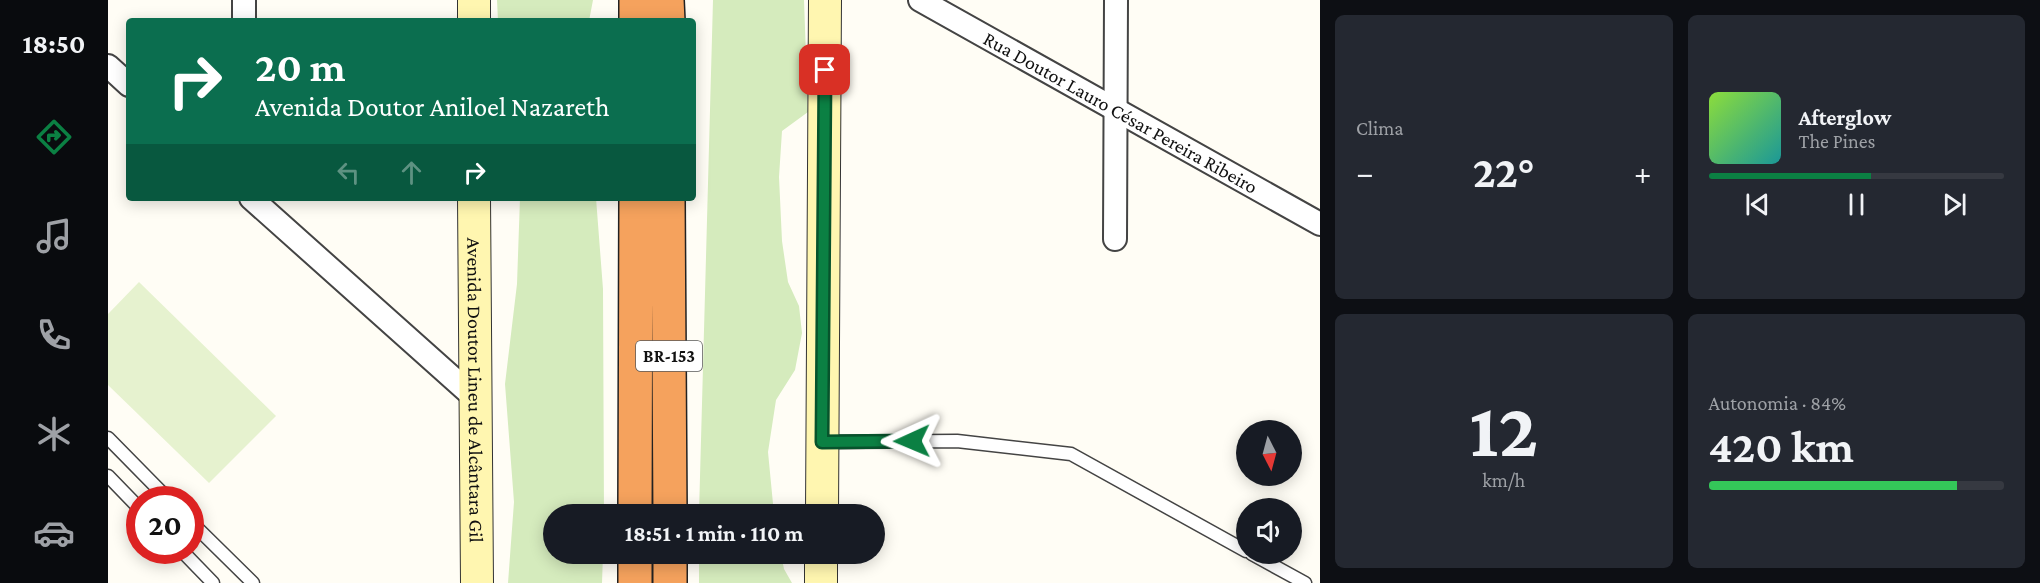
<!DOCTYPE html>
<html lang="pt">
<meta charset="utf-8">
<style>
body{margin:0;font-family:"Crimson Pro",serif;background:#242831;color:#f1f3f6;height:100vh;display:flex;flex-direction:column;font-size:22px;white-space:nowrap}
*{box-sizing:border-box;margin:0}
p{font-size:20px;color:#9ea1a6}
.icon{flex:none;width:33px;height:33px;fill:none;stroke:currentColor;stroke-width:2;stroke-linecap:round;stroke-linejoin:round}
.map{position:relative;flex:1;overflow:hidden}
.drawer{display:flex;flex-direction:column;gap:15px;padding:15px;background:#0d0f14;width:720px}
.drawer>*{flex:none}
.top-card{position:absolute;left:18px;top:18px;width:570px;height:183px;border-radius:6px;box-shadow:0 3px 15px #0003;background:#0b6e4f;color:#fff;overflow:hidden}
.needle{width:39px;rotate:174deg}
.tools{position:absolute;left:1128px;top:420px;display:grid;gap:12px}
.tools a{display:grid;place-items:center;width:66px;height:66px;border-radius:50%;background:#171b24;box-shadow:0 3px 15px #0003;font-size:30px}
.speed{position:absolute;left:18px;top:486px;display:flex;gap:12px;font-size:30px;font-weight:700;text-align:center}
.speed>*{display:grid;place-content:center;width:78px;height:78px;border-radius:50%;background:#171b24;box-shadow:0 3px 15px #0003;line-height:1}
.speed .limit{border:9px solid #d22;background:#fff;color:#111}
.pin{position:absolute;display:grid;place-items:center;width:51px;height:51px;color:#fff;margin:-26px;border-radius:12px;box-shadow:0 3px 9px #0006}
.me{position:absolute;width:66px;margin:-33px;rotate:269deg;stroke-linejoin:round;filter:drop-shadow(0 0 4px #0008)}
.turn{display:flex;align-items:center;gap:21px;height:126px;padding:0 30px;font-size:27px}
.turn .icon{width:78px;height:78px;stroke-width:2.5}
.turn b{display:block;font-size:42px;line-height:51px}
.lanes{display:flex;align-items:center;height:57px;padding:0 30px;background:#0003;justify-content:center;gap:30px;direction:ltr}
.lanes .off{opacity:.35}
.big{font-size:45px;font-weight:700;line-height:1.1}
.drawer .card{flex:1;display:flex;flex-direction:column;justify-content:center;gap:9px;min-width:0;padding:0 21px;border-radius:9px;background:#242831}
.drawer .dial{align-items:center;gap:0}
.dial b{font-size:78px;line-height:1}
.song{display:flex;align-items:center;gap:18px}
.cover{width:72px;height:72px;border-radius:9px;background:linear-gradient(135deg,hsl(90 70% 55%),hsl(180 70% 35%))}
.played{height:6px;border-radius:3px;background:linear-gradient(90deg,#0b8043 55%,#363941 55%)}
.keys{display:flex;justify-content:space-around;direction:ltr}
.heat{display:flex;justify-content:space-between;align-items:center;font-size:33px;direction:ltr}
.charge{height:9px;border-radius:4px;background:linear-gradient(90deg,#34c759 84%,#363941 0)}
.drawer .tiles{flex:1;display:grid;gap:15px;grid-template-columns:repeat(2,1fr)}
.trip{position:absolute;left:435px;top:504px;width:342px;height:60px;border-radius:30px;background:#171b24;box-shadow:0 3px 15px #0003;font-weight:700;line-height:60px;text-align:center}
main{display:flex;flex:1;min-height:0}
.tabs{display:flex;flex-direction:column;width:108px;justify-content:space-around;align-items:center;background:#090b0e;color:#9ea1a6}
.tabs .icon{width:42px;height:42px}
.tabs .selected{color:#0b8043}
.tabs b{font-size:27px;color:#f1f3f6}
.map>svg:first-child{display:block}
.green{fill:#d5ebbd}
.pitch{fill:#e6f2cf}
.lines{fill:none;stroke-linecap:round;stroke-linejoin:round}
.lane-casing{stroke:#444;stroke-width:15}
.street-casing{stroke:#444;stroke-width:26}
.secondary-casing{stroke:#333;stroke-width:34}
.highway-casing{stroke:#222;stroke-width:36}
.lane{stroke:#fff;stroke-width:12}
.street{stroke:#fff;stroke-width:22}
.secondary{stroke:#fff6b0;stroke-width:32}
.highway{stroke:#f5a25d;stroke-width:33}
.route-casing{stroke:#07532c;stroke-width:15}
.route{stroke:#0b8043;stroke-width:10}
.labels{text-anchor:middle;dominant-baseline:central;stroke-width:6;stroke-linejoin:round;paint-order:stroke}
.shield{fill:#fff;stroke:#585858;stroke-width:1.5}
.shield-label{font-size:18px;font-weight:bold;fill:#111}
.street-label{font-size:20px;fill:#111;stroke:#fff}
</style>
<main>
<nav class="tabs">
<b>18:50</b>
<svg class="icon selected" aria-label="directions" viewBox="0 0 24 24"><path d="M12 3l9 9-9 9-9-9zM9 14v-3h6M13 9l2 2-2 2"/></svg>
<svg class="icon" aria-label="music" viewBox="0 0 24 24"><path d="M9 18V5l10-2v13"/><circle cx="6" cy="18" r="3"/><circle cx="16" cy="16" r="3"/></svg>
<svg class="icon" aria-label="phone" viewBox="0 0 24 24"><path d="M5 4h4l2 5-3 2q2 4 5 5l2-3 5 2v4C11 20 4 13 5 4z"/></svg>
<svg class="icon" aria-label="climate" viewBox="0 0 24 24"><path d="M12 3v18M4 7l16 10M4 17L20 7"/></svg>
<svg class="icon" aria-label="car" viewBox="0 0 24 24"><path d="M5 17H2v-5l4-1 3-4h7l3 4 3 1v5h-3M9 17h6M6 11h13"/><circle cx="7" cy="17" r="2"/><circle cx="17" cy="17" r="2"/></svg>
</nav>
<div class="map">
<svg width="1212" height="583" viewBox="0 0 1212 583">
<rect width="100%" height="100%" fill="#fffdf5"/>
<path class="green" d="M 389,0 L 485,0 L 481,21 L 390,21 Z
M 605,0 L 696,0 L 700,112 L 674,131 L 671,177 L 674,241 L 680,282 L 691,306 L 694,333 L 687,370 L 668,400 L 660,452 L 666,514 L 591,514 Z
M 412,198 L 488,198 L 495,289 L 496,514 L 446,514 L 446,554 L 495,554 L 494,583 L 400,583 L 406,502 L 397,384 L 409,284 Z
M 591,554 L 673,554 L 676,569 L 684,583 L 591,583 Z"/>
<path class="pitch" d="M 31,282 L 168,416 L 101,483 L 0,385 L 0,314 Z"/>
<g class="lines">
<g class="lane-casing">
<path id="lane" d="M 0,438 L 61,500
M 715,442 L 849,441 L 963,454 L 1138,551
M 0,476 L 32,509
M 82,521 L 145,583
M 73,550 L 105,583
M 1144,554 L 1197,583"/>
</g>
<g class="street-casing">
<g id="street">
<path d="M 136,0 L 136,21"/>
<path id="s1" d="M 812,0 L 1212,224"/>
<path d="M 0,66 L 21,85"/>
<path d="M 143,198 L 367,398"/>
<path d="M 1007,239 L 1008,0"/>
</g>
</g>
<g class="secondary-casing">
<g id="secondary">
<path d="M 366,0 L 366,21"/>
<path id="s2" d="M 366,198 L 369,583"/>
<path d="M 714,514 L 717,0"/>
<path d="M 713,583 L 713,554"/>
</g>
</g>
<g class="highway-casing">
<path id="highway" d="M 559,0 L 560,21
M 528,21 L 528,0
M 560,198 L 562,514
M 527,514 L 528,198
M 562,554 L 562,583
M 527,583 L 527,554"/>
</g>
<use href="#lane" class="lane"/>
<use href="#street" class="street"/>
<use href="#secondary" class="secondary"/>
<use href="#highway" class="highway"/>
</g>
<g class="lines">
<g class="route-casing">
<path id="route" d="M 717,70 L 714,442 L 804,441"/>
</g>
<use href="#route" class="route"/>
</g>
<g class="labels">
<rect class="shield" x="528" y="341" width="66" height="30" rx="4.5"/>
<g class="shield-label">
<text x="561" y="356">BR-153</text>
</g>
<g class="street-label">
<text stroke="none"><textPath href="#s1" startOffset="230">Rua Doutor Lauro César Pereira Ribeiro</textPath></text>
<text stroke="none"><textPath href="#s2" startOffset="192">Avenida Doutor Lineu de Alcântara Gil</textPath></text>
</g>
</g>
</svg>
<div class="tools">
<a><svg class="needle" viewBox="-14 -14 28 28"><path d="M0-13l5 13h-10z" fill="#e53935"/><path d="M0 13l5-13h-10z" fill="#9ea1a6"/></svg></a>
<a><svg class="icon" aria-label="sound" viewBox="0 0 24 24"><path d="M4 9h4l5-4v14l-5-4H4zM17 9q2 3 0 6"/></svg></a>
</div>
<div class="speed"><div class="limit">20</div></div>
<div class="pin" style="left:717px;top:70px;background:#d93025"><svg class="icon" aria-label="arrive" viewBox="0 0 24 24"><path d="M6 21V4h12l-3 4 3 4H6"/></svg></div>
<svg class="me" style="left:804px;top:441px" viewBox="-20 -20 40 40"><path d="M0-17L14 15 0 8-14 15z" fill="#0b8043" stroke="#fff" stroke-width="4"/></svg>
<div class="trip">18:51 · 1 min · 110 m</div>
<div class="top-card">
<div class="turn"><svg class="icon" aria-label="right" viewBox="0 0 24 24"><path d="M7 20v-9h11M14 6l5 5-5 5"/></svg><div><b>20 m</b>Avenida Doutor Aniloel Nazareth</div></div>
<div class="lanes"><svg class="icon off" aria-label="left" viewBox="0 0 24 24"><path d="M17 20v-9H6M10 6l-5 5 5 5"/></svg><svg class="icon off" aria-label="ahead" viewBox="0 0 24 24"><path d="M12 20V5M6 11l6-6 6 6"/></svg><svg class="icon" aria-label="right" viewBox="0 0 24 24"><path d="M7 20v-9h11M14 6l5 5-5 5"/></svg></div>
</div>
</div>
<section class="drawer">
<div class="tiles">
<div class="card"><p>Clima</p>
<div class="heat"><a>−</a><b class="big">22°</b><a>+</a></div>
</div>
<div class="card">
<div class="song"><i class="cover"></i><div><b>Afterglow</b><p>The Pines</p></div></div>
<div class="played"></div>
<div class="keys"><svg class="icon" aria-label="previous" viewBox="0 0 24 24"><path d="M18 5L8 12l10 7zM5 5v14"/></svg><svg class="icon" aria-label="pause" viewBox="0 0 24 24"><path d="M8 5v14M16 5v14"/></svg><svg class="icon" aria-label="next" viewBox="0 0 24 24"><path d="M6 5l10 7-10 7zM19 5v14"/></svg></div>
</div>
<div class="card dial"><b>12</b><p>km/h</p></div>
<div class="card"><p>Autonomia · 84%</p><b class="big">420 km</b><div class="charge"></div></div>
</div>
</section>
</main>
